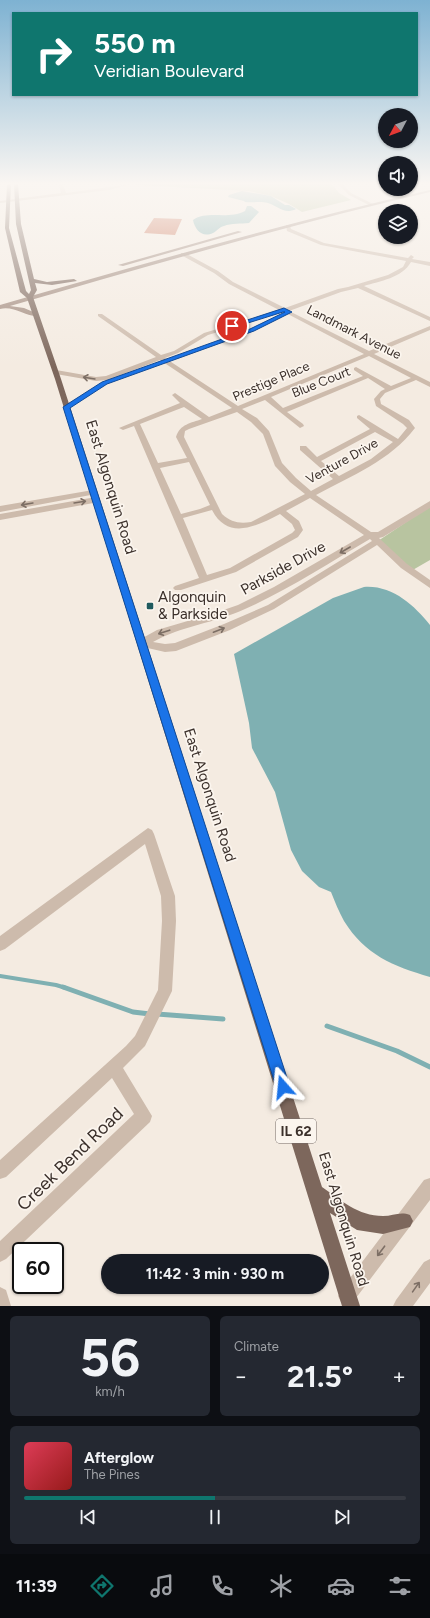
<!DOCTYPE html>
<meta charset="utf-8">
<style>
body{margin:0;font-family:Figtree,sans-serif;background:#242831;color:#f1f3f6;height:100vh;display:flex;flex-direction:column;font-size:15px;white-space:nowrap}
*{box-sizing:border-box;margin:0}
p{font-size:13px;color:#9ea1a6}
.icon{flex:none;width:22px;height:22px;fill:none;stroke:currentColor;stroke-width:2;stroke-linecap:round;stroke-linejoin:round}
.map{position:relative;height:1306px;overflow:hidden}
.drawer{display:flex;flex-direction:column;gap:10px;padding:10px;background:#0d0f14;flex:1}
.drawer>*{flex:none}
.guide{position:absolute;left:12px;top:12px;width:406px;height:84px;border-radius:0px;box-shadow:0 1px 3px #0004;background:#0f766e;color:#fff;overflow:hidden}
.needle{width:26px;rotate:229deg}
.fabs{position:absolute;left:378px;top:108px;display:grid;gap:8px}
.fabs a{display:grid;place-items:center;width:40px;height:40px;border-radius:50%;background:#171b24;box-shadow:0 1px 3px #0004;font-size:20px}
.speed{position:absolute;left:12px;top:1242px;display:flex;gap:8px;font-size:20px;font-weight:700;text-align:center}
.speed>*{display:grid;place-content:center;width:52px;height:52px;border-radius:50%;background:#171b24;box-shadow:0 1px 3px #0004;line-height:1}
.speed .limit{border:2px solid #111;border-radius:6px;background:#fff;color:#111}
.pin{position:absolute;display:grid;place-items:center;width:34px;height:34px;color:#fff;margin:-17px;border:2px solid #fff;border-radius:50%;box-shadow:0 1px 4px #0007}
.me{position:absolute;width:44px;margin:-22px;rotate:342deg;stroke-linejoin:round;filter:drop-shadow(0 0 3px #0008)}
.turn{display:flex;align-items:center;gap:14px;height:84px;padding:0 16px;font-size:18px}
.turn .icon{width:52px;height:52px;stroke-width:2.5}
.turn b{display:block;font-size:28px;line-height:34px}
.big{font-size:30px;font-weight:700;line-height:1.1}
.drawer .card{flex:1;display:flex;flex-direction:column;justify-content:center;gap:6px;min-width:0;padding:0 14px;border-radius:6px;background:#242831}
.drawer .dial{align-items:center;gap:0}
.dial b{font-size:52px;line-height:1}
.song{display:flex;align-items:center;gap:12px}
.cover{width:48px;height:48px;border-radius:6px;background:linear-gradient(135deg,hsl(350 70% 55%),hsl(0 70% 35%))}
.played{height:4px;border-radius:2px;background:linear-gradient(90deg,#0f766e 50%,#363941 50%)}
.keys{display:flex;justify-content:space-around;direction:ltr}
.heat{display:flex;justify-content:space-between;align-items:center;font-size:22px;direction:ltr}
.drawer .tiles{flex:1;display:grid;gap:10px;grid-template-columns:1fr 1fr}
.card:last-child{grid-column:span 2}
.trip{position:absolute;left:101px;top:1254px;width:228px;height:40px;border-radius:20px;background:#171b24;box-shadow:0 1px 3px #0004;font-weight:700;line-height:40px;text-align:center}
.tab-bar{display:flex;height:64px;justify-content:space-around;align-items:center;background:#090b0e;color:#9ea1a6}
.tab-bar .icon{width:28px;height:28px}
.tab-bar .current{color:#0f766e}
.tab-bar b{font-size:18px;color:#f1f3f6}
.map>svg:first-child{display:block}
.green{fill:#b8c4a0}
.water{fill:#7fb0b2}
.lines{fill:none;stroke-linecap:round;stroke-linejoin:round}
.stream-far1{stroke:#7fb0b2;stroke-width:4}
.stream{stroke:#7fb0b2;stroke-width:5}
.building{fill:#c8694b}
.street{fill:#cdbbac;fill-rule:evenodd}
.secondary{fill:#a18a7d;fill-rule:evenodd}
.primary{fill:#7d675c;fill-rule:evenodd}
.oneway{stroke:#7d6f65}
.route{fill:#1a73e8;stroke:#114b97}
.poi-dot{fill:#1f5a5e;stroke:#fbf5ee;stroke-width:1.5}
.labels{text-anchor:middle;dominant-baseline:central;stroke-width:3.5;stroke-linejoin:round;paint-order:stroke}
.far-street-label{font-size:13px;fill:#3b302b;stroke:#fbf5ee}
.shield{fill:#fbf5ee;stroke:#756b66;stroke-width:1}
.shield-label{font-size:14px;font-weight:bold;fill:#3b302b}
.street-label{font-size:15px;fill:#3b302b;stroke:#fbf5ee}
.poi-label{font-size:15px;fill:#3b302b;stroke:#fbf5ee;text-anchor:start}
.near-street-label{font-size:18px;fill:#3b302b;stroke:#fbf5ee}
</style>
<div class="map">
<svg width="430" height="1306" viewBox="0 0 430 1306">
<rect width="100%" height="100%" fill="#f4ebe1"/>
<path class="green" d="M 137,184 L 332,184 L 339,193 L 351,200 L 302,212 L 289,204 L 271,196 L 249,191 L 135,185 Z
M 430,506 L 430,560 L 411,571 L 378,541 Z"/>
<path class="water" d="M 242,191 L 271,196 L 285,205 L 289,205 L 296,209 C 284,215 278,206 268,203 C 261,201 252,203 245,202 L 244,201 L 228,197 L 229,195 Z
M 247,206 L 251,206 L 259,212 L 249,223 C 241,224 231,223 224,226 C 219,227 217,231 213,233 C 202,238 195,230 193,220 C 207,210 228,220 245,211 Z
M 364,587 C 392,585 414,605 430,625 L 430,977 C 393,966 365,955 344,921 C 339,912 335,902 331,892 L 319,887 L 302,871 L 291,850 L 275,792 L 252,748 L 249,723 L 234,654 L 333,598 Z"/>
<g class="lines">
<path class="stream-far1" d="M 0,976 L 56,985 L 66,988"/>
<path class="stream" d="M 63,987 L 133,1012 L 150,1014
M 157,1014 L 223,1019
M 327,1026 L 397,1051 L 430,1067"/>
</g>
<path class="building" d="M 154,218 L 182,219 L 175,235 L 144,233 Z"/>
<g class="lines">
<path class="street" d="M 59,184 L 63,184 L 66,193 L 131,184 L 109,190 L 0,203 L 0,201 L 61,193 Z
M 338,184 L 342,184 L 351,193 L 373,204 L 369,205 L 349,195 Z
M 286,225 L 290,225 L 291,229 L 324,243 L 408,258 L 411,255 L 414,257 L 412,259 L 430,262 L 430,266 L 411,262 C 402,278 380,281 364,286 L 430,317 L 430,321 L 358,288 L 341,292 L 289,311 L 369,351 L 430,326 L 430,330 L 374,354 L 430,382 L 430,387 L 416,380 L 385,393 L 380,399 L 381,404 L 409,420 L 415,428 C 391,460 351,476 316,495 L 371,532 L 378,532 L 430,501 L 430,508 L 383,537 L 379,538 L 407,564 L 430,580 L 430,588 L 401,568 L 377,545 L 274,609 L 230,630 L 176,651 L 165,652 L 139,646 L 137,643 L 139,640 L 157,630 L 215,613 L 238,605 L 274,587 L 364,535 L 310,498 L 286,511 L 299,521 L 303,530 L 298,537 L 236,572 L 181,590 L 175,590 L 173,588 L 175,586 L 199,578 L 134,426 L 123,430 L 119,428 L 180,403 L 172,395 L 175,393 L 209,417 L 232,408 L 160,360 L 113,378 L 115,379 L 115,381 L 107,384 L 66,409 L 64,408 L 64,406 L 107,380 L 96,381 L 56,374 L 53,372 L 56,370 L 96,377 L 106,376 L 156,357 L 98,316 L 98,314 L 102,314 L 161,355 L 174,351 L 204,333 L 279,310 L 229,284 L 214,273 L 181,255 L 181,253 L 185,253 L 218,271 L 233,282 L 285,308 L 338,289 L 348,287 L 388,275 L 403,267 L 406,261 L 321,245 L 287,231 ZM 284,312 L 364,354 L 238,406 L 165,358 L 178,353 L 208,335 ZM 369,356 L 411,378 L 391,386 L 356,367 L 354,368 L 354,370 L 363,376 L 283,408 L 271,397 ZM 368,378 L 385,389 L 381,391 L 374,399 L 376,406 L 403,424 L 407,428 L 398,439 L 359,415 L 357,416 L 357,418 L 370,429 L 317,457 L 306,446 L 300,446 L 300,450 L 333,479 L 311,491 L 296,478 L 282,463 L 269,431 L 257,418 L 242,409 L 265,400 L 300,428 L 304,426 L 303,424 L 287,412 ZM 184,407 L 202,419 C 191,423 180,424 176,437 L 187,458 L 158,463 L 140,424 ZM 237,412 L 251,422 L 263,434 L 275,466 L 290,482 L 305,494 L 251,522 C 239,524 231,522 222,514 L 184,437 L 185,431 L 189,429 ZM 375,432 L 393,442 L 371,459 L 339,476 L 321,461 ZM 189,462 L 210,505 L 200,509 L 181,514 L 160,468 ZM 212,510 C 228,541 257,526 280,514 L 292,524 L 295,530 L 292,533 L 230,568 L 207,575 L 183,518 ZM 370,539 L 372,541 L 268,605 L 224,624 L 175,643 L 165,644 L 153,642 C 181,626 215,623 245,609 C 288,590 329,563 370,539 Z
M 279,315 L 281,316 L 281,318 L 254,331 L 177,359 L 172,358 L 250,329 Z
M 93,490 L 96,490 L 96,494 L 0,512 L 0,506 Z
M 96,497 L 99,498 L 99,502 L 0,520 L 0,514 Z
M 148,828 L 152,830 L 154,834 L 175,896 L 176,921 L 172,991 L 145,1046 L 123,1068 L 152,1116 L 150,1122 L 6,1259 L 0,1262 L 0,1241 L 134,1114 L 112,1078 L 6,1177 L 0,1179 L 0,1160 L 126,1046 L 135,1036 L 158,990 L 162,921 L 161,896 L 145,844 L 5,949 L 0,951 L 0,936 Z
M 430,1178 L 430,1200 L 353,1302 L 347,1305 L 341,1302 L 338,1296 L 341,1290 L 424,1180 Z
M 430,1259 L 430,1283 L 413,1306 L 393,1306 L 396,1300 L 424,1262 Z
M 0,1287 L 6,1290 L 11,1306 L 0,1306 Z"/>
<path class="secondary" d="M 430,190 L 430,192 C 289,225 149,266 10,306 L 24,308 L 38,314 L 38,316 C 27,317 13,305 0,309 L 0,305 C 143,264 285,223 430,190 Z
M 238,231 L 242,232 L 123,266 L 118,265 Z"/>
<path class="primary" d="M 7,184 L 11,184 L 9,228 L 26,291 L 29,294 L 31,290 L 16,224 L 14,184 L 18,184 L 21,224 L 34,279 L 47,282 L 74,279 L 77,281 L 52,285 L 35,283 L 37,290 L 33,297 L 61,379 L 322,1187 C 341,1200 358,1216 383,1216 C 393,1216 400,1211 410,1215 L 413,1221 L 410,1227 L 383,1234 L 357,1230 L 330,1213 L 360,1306 L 342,1306 L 55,379 L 27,298 L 20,292 L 5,228 Z"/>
</g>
<defs><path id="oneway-shaft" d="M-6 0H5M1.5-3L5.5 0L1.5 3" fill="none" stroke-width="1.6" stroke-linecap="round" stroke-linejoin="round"/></defs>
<g class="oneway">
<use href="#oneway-shaft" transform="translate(89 378) rotate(-171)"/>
<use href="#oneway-shaft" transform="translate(80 502) rotate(-9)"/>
<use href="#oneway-shaft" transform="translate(27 504) rotate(170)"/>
<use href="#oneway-shaft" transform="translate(345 550) rotate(150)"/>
<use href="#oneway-shaft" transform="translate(219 630) rotate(-21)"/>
<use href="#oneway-shaft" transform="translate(164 632) rotate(162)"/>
<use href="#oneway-shaft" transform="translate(381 1251) rotate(127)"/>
<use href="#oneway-shaft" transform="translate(416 1287) rotate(-55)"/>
</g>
<linearGradient id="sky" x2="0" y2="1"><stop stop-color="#7eb2d2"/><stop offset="0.5" stop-color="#faf6f2"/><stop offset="1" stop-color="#faf6f2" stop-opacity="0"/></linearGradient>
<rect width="430" height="367" fill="url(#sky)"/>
<path class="route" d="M 284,308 L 292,312 L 254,331 L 107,384 L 70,408 L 290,1087 L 288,1092 L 283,1094 L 278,1092 L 276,1087 L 63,407 L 102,382 L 250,329 L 285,312 L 283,312 L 232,328 L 229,326 Z"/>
<rect class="poi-dot" x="146" y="602" width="8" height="8" rx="2"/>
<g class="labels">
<g class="far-street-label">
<text transform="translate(354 332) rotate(27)">Landmark Avenue</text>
<text transform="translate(271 381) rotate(-23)">Prestige Place</text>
<text transform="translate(321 382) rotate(-22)">Blue Court</text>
<text transform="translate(342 461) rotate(-29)">Venture Drive</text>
</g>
<rect class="shield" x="276" y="1119" width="40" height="24" rx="3"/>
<g class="shield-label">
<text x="296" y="1131">IL 62</text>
</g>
<g class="street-label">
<text transform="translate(111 487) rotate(73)">East Algonquin Road</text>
<text transform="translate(283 568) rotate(-29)">Parkside Drive</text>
<text transform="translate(210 795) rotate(72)">East Algonquin Road</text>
<text transform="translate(344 1219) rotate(73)">East Algonquin Road</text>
</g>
<g class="poi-label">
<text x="158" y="597">Algonquin<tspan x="158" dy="17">&amp; Parkside</tspan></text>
</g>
<g class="near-street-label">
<text transform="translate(70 1159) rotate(-44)">Creek Bend Road</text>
</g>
</g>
</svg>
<div class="fabs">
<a><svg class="needle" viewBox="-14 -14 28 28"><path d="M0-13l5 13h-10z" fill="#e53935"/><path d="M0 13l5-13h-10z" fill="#9ea1a6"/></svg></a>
<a><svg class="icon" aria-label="sound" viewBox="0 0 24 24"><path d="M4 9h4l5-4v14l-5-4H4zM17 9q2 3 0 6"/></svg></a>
<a><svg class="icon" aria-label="layers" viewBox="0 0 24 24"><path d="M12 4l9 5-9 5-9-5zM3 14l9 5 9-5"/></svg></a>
</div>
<div class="speed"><div class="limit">60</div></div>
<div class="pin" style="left:232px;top:326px;background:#d93025"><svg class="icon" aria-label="arrive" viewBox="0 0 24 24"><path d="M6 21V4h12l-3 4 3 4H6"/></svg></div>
<svg class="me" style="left:283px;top:1087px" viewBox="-20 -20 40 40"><path d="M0-17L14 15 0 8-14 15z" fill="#1a73e8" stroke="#fff" stroke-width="4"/></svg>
<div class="trip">11:42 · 3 min · 930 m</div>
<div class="guide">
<div class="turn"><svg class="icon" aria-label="right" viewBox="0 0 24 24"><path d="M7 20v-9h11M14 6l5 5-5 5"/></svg><div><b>550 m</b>Veridian Boulevard</div></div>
</div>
</div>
<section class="drawer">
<div class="tiles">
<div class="card dial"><b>56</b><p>km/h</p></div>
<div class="card"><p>Climate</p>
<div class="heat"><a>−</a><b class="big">21.5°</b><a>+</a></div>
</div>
<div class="card">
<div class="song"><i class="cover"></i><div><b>Afterglow</b><p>The Pines</p></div></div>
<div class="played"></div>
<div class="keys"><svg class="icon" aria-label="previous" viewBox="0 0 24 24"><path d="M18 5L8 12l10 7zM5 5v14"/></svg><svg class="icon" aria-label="pause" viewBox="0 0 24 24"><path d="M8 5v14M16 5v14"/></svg><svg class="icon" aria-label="next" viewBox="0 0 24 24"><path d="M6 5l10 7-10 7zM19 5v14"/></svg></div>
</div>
</div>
</section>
<nav class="tab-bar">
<b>11:39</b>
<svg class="icon current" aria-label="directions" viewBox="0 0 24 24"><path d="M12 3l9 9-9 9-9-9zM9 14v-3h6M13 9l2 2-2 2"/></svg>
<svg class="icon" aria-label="music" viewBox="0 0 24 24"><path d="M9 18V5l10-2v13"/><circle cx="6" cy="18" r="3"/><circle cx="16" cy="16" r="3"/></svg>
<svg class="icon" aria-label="phone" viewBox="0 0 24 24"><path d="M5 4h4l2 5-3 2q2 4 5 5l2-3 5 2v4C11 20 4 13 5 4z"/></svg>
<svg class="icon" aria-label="climate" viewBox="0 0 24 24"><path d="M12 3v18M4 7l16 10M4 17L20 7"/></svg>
<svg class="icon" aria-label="car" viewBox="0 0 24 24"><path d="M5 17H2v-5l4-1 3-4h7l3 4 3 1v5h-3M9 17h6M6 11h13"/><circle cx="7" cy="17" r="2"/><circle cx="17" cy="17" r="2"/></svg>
<svg class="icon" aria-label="filters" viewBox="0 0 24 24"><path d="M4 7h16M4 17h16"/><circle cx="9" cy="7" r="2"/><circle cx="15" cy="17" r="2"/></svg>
</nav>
